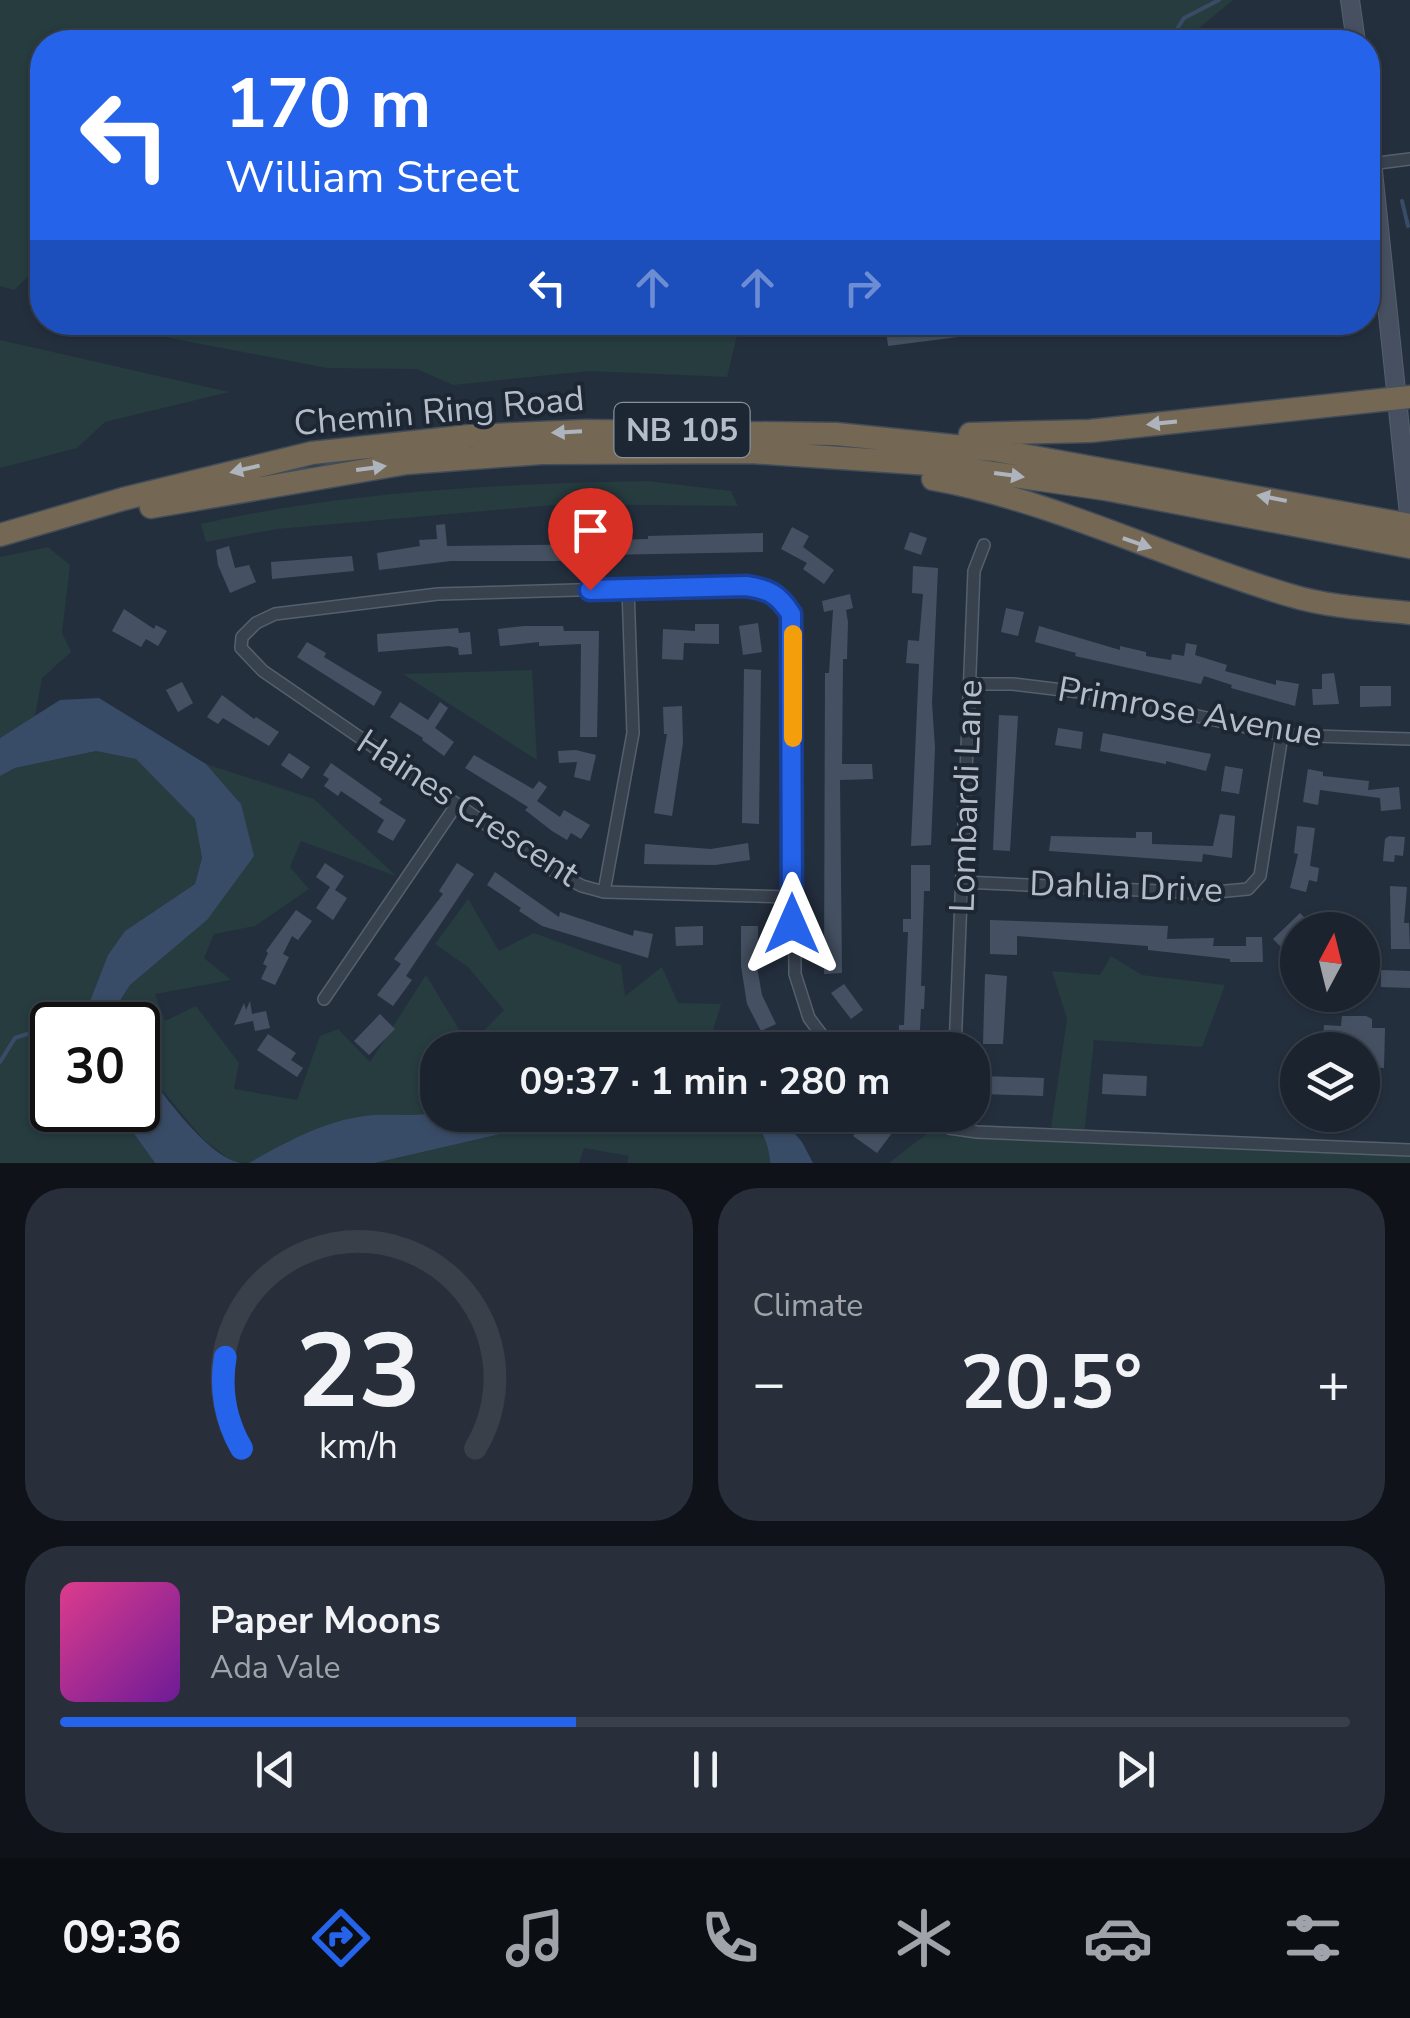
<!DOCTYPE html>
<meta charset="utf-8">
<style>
body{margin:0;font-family:"Nunito Sans",sans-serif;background:#282f3a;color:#f1f3f6;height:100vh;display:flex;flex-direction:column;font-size:38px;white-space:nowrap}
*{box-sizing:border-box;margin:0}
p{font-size:32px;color:#a0a4aa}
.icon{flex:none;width:55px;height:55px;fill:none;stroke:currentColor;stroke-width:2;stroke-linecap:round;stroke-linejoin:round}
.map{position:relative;height:1163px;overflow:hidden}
.panel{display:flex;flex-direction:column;gap:25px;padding:25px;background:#0f1319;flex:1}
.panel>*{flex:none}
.hud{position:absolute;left:30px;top:30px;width:1350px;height:305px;border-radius:40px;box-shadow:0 2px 8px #0004,0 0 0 2px #39404a;background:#2563eb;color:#fff;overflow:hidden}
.needle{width:65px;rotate:7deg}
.controls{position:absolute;left:1280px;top:912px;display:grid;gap:20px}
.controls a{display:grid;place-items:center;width:100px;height:100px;border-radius:50%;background:#1b232e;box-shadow:0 2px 8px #0004,0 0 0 2px #39404a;font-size:50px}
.speed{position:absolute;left:30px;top:1002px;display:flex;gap:20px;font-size:50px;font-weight:700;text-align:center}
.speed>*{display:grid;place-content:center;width:130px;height:130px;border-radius:50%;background:#1b232e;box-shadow:0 2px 8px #0004,0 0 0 2px #39404a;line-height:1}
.speed .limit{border:5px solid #111;border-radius:15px;background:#fff;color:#111}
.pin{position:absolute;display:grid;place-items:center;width:85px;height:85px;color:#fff;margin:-102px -42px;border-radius:50% 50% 50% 0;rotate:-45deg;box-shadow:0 0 10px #0007}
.pin .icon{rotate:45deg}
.me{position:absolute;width:110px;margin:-55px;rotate:0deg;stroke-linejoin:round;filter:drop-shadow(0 0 8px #0008)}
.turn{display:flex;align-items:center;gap:35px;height:210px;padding:0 30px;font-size:45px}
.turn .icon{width:130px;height:130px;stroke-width:2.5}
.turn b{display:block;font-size:70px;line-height:85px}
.lanes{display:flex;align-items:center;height:95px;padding:0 30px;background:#0003;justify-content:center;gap:50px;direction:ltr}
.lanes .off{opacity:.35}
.big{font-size:75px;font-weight:700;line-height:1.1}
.panel .widget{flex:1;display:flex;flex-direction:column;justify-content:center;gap:15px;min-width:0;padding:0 35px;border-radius:40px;background:#282f3a}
.panel .dial{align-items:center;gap:0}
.dial svg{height:260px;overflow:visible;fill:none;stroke:#39404a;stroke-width:7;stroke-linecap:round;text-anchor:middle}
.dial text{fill:#f1f3f6;stroke:none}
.song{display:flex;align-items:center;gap:30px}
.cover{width:120px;height:120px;border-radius:15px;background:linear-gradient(135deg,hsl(330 70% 55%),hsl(280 70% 35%))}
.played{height:10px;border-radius:5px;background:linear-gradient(90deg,#2563eb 40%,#39404a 40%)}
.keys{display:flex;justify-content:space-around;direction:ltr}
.heat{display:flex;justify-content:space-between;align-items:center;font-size:55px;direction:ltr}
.panel .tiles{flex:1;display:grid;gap:25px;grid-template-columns:1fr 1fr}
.widget:last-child{grid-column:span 2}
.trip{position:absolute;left:420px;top:1032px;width:570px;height:100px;border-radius:40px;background:#1b232e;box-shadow:0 2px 8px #0004,0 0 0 2px #39404a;font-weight:700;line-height:100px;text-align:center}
.tabs{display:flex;height:160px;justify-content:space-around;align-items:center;background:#0b0e12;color:#a0a4aa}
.tabs .icon{width:70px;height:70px}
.tabs .current{color:#2563eb}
.tabs b{font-size:45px;color:#f1f3f6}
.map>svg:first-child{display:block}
.green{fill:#263c3f}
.water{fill:#394c67}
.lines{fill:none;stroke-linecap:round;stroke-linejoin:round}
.stream{stroke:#394c67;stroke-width:4}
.building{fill:#455162}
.street-casing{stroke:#565f6c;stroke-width:14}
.secondary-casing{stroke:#565f6c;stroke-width:20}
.highway-casing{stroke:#434c59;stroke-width:25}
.street{stroke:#38414e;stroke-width:11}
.secondary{stroke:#465061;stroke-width:18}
.highway{stroke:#746855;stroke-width:22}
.oneway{fill:#aeb4bd}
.route-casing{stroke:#184099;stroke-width:25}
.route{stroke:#2563eb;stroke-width:18}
.slow{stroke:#f59e0b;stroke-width:18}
.labels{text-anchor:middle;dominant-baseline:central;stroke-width:8;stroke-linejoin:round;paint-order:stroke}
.shield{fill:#1d2633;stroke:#878f9c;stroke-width:2.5}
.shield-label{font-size:32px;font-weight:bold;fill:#b4bcc9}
.street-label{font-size:35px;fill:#b4bcc9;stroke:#1d2633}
</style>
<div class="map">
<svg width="1410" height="1163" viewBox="0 0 1410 1163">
<rect width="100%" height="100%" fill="#242f3e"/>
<path class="green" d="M 0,0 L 1233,0 L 1198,29 L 1232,29 L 1234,42 L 42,42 L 42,263 L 14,290 L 0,286 Z
M 144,323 L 740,322 L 740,323 L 727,377 L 589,371 L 453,385 L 417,369 L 327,368 L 170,338 Z
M 0,340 L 229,392 L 105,422 L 77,448 L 0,468 Z
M 648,481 L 731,491 L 738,506 L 565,504 L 277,529 L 206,542 L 201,524 C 348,491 498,484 648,481 Z
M 48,547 L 70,565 L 62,633 L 71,652 L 42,678 L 35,716 L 0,738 L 0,557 Z
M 532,670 L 537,760 L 403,674 Z
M 96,751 L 136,759 L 195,818 L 202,858 L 195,884 L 125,931 L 108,955 L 90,1001 L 89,1025 L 52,1025 L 52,1110 L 117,1110 L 155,1163 L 0,1163 L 0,776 L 15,768 Z
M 206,764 L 314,799 L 396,876 L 301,841 L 290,867 L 309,889 L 255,926 L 214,934 L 204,958 L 231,980 L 155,994 L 165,1021 L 196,1006 L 239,1063 L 234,1089 L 297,1100 L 320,1036 L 338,1029 L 370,1062 L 426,975 L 469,1046 L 504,1010 L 468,967 L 435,944 L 468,899 L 499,951 L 534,933 L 621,965 L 625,996 L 662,967 L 678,1003 L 721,1004 L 707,1050 L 438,1050 L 437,1112 L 413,1117 L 373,1115 L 324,1127 L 284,1143 L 249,1163 L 233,1162 L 203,1139 L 138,1061 L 138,1025 L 119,1025 L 121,999 L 130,985 L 207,920 L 241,804 Z
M 1111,956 L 1142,975 L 1225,985 L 1202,1047 L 1094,1040 L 1084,1136 L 1410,1150 L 1410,1163 L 889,1163 L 939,1124 L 1050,1135 L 1067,1019 L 1052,971 L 1100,975 Z
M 582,1115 L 746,1115 C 762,1127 769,1144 770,1163 L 627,1163 L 629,1156 L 584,1148 L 579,1163 L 375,1163 Z"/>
<path class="water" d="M 99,698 L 206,764 L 241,804 L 254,856 L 207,920 L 130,985 L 121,999 L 119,1025 L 89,1025 L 90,1001 L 108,955 L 125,931 L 195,884 L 202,858 L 195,819 L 136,759 L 96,751 L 15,768 L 0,776 L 0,738 L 60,700 Z
M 138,1061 C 160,1089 206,1157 241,1163 L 155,1163 L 117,1110 L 138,1110 Z
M 437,1112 L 438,1115 L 582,1115 L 375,1163 L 249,1163 C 287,1141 330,1118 374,1115 C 397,1114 415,1117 437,1112 Z
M 746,1115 L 779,1115 L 802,1142 L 813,1163 L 770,1163 C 769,1144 762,1127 746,1115 Z"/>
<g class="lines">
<path class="stream" d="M 1164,42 L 1170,40 L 1184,18 L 1219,0
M 1402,201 L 1408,226
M 0,1062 L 15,1038 L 27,1034 L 52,1044"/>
</g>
<path class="building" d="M 885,322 L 972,322 L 974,335 L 888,346 Z
M 1016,322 L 1063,322 L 1063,328 L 1018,335 Z
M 445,524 L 447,546 L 610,544 L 610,540 L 648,539 L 648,536 L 763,533 L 763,552 L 602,555 L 602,559 L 556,561 L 451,561 L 379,570 L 377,553 L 420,546 L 419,540 L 437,539 L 436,525 Z
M 792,527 L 809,536 L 803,547 L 834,570 L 824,584 L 803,569 L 807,563 L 781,549 Z
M 910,532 L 927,538 L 921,555 L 904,549 Z
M 229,546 L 235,568 L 249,565 L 256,582 L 230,593 L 218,565 L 216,550 Z
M 352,556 L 354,571 L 272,579 L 271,562 Z
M 913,566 L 938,568 L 932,703 L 935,748 L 931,845 L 911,846 L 919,664 L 906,663 L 908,640 L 919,641 L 923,594 L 912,593 Z
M 850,594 L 853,608 L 846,610 L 848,622 L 847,659 L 843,659 L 842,764 L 872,764 L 873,779 L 840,780 L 842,973 L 824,974 L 825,673 L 829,673 L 833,610 L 824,612 L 822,601 Z
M 1006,608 L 1024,612 L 1018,636 L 1001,632 Z
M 124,609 L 154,629 L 156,625 L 167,631 L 158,646 L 146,639 L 141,647 L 112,631 Z
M 758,623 L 762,652 L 743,655 L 739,626 Z
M 695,624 L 719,624 L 719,644 L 684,643 L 683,660 L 662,659 L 663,629 L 695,631 Z
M 524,626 L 563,626 L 564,631 L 599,631 L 597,737 L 580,737 L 581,644 L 539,646 L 539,642 L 500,646 L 498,629 Z
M 1039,626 L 1120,650 L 1120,646 L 1146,652 L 1146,656 L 1171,660 L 1172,654 L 1184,656 L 1186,643 L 1197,645 L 1195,655 L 1227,665 L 1225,671 L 1276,685 L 1276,680 L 1299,684 L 1295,706 L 1231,688 L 1232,685 L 1204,676 L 1201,684 L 1075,656 L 1076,653 L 1035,642 Z
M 458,628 L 459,633 L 470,632 L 472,654 L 459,655 L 458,648 L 449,646 L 378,652 L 377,634 Z
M 307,642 L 326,653 L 324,657 L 382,692 L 374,706 L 297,657 Z
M 744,669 L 761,670 L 759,824 L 742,823 Z
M 1334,673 L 1339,704 L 1313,705 L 1312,689 L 1322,689 L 1322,674 Z
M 182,682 L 193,703 L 178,712 L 166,690 Z
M 1360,686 L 1391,686 L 1391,706 L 1360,707 Z
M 222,695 L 254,719 L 256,717 L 279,732 L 269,746 L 223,718 L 218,724 L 207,717 Z
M 400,702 L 428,720 L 440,702 L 448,708 L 435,728 L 454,742 L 444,756 L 422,740 L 423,738 L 390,717 Z
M 682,706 L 683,743 L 672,816 L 654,813 L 667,734 L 664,734 L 663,707 Z
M 999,715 L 1018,716 L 1010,851 L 993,850 Z
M 1058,728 L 1083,732 L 1081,749 L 1055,745 Z
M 1103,733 L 1211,754 L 1206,771 L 1166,761 L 1166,764 L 1100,751 Z
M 576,750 L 596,755 L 590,781 L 574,777 L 577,762 L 559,763 L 558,751 Z
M 289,753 L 310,767 L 302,779 L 281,765 Z
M 474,755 L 533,789 L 539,781 L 547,787 L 537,801 L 560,817 L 564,810 L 590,825 L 581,839 L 571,833 L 567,840 L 552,831 L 525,810 L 528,807 L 465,768 Z
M 331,763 L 382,799 L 379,803 L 406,820 L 393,841 L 377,832 L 384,820 L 341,791 L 338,796 L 324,786 L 329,779 L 323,775 Z
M 1225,766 L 1243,769 L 1239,794 L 1221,791 Z
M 1308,769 L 1323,772 L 1323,776 L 1369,781 L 1368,790 L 1399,787 L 1401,809 L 1381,811 L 1380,798 L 1320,790 L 1318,805 L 1303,802 Z
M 1220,814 L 1235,816 L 1232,858 L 1203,854 L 1202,862 L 1049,851 L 1051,836 L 1136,838 L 1136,832 L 1152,832 L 1152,844 L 1213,846 Z
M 1297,826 L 1315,828 L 1310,866 L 1319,868 L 1317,882 L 1309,880 L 1306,892 L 1290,888 L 1298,854 L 1294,853 Z
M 1389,836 L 1405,837 L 1403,856 L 1395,855 L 1394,862 L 1383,861 L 1385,839 Z
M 748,843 L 750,860 L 715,865 L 644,864 L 645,844 L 711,849 Z
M 325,863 L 344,876 L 335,890 L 347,898 L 333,920 L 316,908 L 330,887 L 316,877 Z
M 457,863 L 474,874 L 406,976 L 412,980 L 393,1006 L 377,995 L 401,964 L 394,959 L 443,894 L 439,891 Z
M 911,865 L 930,865 L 930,891 L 924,891 L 921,986 L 925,986 L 924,1009 L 921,1009 L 919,1050 L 898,1050 L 899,1025 L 904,1025 L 908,932 L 903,932 L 903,919 L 911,919 Z
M 495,872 L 559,917 L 560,912 L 633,936 L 634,930 L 653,934 L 648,958 L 542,926 L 519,911 L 521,908 L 487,885 Z
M 1390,886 L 1407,887 L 1404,923 L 1409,923 L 1410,949 L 1391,949 Z
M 296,910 L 312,921 L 298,940 L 292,936 L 283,954 L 289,957 L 275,985 L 261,979 L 267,966 L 263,964 L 268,953 L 266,951 Z
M 1300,913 L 1317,930 L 1298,930 L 1298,943 L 1287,953 L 1273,939 Z
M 990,920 L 1168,926 L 1167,939 L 1214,938 L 1213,946 L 1246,946 L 1246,937 L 1262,937 L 1263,962 L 1230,962 L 1230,959 L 1148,950 L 1148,946 L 1017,936 L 1017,955 L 990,954 Z
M 703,926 L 703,945 L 676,946 L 675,927 Z
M 741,926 L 758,926 L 758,956 L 755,956 L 762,995 L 776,1024 L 761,1031 L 747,1004 L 741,966 Z
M 1381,970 L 1410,971 L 1410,988 L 1381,987 Z
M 985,974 L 1007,976 L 1003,1044 L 983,1044 Z
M 844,984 L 863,1010 L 851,1019 L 831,993 Z
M 250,1001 L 252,1014 L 266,1011 L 270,1028 L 255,1031 L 253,1021 L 234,1025 L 244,1003 L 246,1010 Z
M 380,1014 L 395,1029 L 369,1055 L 354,1041 Z
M 1342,1016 L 1366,1016 L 1372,1019 L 1372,1028 L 1385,1028 L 1384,1068 L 1362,1067 L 1362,1050 L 1310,1050 L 1311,1037 L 1323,1038 L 1324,1025 L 1341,1026 Z
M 268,1034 L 296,1053 L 291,1060 L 303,1068 L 297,1077 L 257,1050 Z
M 1103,1074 L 1147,1076 L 1146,1096 L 1102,1094 Z
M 983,1076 L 1044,1078 L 1043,1096 L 983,1094 Z
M 839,1115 L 864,1115 L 883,1128 L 886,1123 L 895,1129 L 877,1153 L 853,1136 L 859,1128 Z"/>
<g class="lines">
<g class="street-casing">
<path id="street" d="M 1370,164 L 1410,159
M 970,684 L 1013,684 L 1104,695 L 1282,735 L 1410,739
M 963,882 L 1205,893 L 1248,889 L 1260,876 L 1282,735
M 604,892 L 633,733 L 628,589
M 792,897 L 604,892 L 582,886 L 557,873 L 263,671 L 241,648 L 242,637 L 256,623 L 275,614 L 438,594 L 746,585 C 776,590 789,601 793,631 L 795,974 L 809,1018 L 833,1050
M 324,999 L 457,804
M 955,1050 L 974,571 L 984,545
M 927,1115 L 949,1128 L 977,1132 L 1410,1150"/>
</g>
<g class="secondary-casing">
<path id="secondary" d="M 1350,0 L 1356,42
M 1368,123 L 1410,524"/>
</g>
<g class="highway-casing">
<path id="highway" d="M 970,434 L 1090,431 L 1410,397
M 933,479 C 1055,501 1170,560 1289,595 C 1328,607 1369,609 1410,613
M 151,507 L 407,463 L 541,453 L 750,452 L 931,464 L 1021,477 L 1105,489 L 1410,547
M 0,535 L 123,499 L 312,453 L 470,436 L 586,431 L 836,434 L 994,450 L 1410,525"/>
</g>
<use href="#street" class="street"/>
<use href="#secondary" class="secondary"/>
<use href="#highway" class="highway"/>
</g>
<defs><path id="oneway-solid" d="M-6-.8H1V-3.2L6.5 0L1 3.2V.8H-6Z" transform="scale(2.5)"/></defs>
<g class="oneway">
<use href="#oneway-solid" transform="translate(1162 423) rotate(174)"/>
<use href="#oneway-solid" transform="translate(567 432) rotate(177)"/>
<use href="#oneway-solid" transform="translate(371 468) rotate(-8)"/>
<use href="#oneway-solid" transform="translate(245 469) rotate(167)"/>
<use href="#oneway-solid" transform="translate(1009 475) rotate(8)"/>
<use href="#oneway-solid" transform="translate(1272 498) rotate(-169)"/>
<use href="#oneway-solid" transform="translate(1137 543) rotate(19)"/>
</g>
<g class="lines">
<g class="route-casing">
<path id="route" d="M 590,590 L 746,586 C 769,589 779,595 791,614 L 792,924"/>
</g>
<use href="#route" class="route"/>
<path class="slow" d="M 793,738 L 793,634"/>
</g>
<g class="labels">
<rect class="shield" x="614.5" y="403" width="135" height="54" rx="8"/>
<g class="shield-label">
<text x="682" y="430">NB 105</text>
</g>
<g class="street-label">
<text transform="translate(439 411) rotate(-5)">Chemin Ring Road</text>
<text transform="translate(1190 712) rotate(10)">Primrose Avenue</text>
<text transform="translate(966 796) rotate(-88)">Lombardi Lane</text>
<text transform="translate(468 808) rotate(33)">Haines Crescent</text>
<text transform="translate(1126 887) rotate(2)">Dahlia Drive</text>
</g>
</g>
</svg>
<div class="controls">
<a><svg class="needle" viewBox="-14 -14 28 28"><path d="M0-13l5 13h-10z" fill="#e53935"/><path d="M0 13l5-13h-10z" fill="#a0a4aa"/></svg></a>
<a><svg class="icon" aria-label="layers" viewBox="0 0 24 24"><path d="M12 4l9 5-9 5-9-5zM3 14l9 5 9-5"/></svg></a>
</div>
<div class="speed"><div class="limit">30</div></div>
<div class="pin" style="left:590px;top:590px;background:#d93025"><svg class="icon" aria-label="arrive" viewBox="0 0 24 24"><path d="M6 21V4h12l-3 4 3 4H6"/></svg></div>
<svg class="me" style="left:792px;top:924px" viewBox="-20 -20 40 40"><path d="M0-17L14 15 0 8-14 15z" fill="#2563eb" stroke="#fff" stroke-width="4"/></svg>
<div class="trip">09:37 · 1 min · 280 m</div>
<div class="hud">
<div class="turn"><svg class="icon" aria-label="left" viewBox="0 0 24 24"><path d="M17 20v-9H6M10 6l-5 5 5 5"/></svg><div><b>170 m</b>William Street</div></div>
<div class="lanes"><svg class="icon" aria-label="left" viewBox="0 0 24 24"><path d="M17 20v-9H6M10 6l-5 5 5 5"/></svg><svg class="icon off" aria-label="ahead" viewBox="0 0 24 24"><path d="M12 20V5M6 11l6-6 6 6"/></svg><svg class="icon off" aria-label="ahead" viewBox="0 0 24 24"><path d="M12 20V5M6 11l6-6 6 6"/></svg><svg class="icon off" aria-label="right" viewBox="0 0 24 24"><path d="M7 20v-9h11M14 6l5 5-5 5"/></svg></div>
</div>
</div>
<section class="panel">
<div class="tiles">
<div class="widget dial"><svg viewBox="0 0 100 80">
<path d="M14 69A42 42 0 1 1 86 69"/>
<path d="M14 69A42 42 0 0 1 9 41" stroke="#2563eb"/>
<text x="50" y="56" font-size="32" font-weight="700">23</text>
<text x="50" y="72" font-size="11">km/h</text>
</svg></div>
<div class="widget"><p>Climate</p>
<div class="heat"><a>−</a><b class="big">20.5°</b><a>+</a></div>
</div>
<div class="widget">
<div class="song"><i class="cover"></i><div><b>Paper Moons</b><p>Ada Vale</p></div></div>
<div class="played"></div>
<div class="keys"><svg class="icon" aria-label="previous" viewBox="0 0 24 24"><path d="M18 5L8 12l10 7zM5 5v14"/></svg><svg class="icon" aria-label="pause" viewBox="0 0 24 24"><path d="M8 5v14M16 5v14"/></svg><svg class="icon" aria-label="next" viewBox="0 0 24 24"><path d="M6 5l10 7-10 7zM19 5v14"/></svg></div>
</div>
</div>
</section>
<nav class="tabs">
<b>09:36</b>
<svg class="icon current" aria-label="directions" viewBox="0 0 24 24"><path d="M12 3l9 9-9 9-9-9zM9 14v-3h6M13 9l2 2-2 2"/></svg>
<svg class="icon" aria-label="music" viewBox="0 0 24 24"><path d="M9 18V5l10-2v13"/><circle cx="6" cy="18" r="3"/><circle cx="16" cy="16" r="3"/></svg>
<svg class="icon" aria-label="phone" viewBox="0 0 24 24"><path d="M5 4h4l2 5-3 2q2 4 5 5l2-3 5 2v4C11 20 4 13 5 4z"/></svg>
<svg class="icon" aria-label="climate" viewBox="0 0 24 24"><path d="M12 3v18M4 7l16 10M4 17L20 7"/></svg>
<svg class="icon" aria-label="car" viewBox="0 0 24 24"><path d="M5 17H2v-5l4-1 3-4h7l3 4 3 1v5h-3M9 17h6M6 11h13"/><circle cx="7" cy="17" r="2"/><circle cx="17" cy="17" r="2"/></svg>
<svg class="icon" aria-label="filters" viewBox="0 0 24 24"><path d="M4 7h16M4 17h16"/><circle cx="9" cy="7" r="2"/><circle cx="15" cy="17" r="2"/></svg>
</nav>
